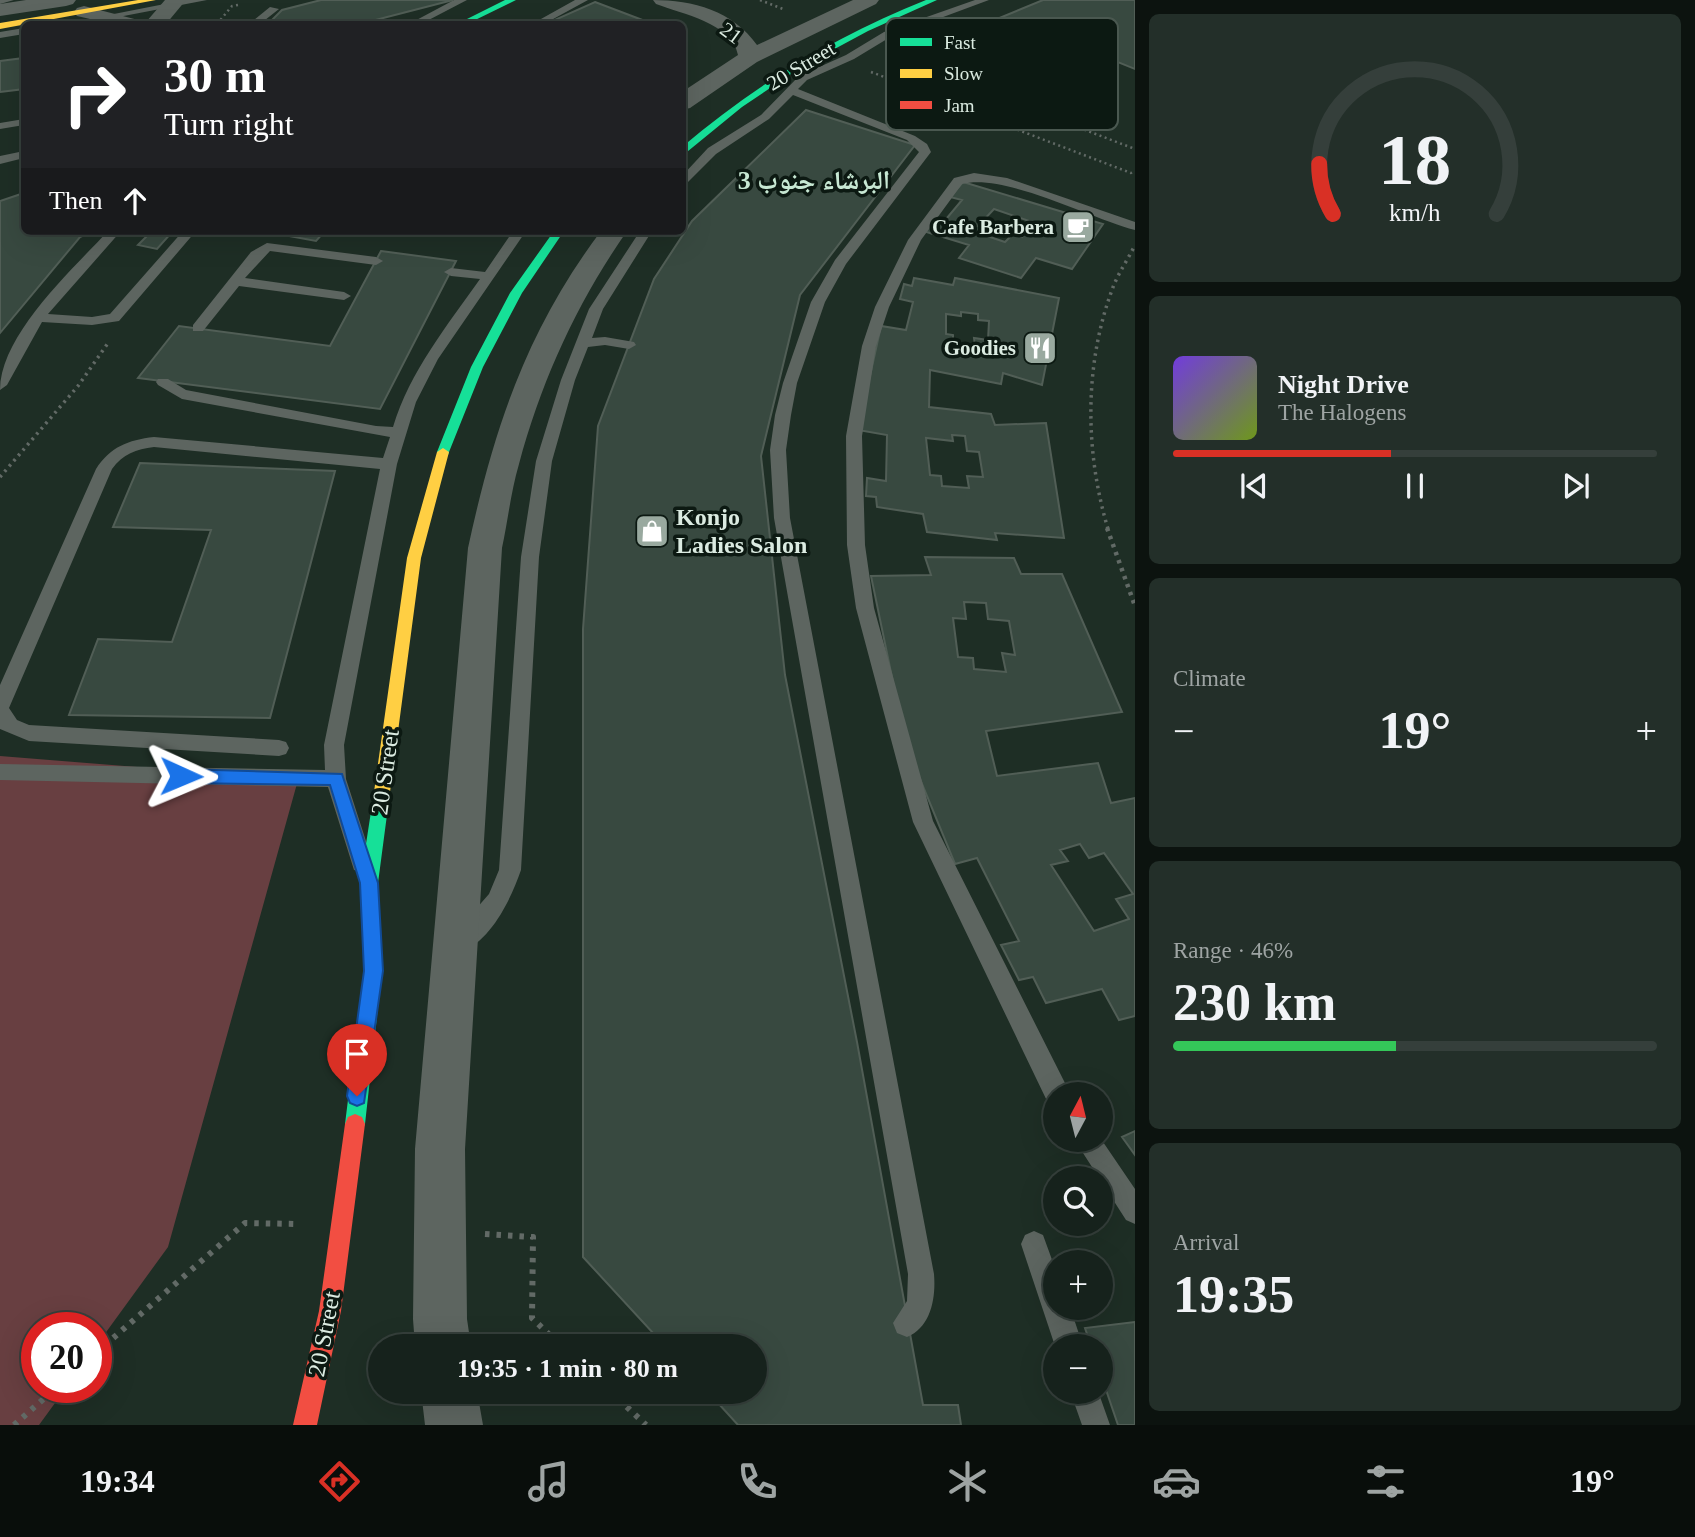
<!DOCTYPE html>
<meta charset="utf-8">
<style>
body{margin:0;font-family:"Times New Roman","Noto Naskh Arabic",serif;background:#232f29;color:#f1f3f6;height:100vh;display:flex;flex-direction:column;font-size:26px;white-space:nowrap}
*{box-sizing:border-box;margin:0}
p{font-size:23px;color:#9ea4a3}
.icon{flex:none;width:38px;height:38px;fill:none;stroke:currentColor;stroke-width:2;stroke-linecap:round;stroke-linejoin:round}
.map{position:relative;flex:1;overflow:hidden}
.details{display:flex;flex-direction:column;gap:14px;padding:14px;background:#0c130f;width:560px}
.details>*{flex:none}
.top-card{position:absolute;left:21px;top:21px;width:665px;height:214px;border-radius:10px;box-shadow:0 7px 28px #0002,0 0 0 2px #353f3b;background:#202124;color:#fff;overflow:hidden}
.needle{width:46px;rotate:7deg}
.tools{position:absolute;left:1043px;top:1082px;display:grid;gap:14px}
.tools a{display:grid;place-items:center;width:70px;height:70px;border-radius:50%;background:#16221c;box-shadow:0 7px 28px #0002,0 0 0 2px #353f3b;font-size:35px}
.speed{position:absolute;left:21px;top:1312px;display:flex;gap:14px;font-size:35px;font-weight:700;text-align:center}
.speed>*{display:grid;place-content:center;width:91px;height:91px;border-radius:50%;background:#16221c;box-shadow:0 7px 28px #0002,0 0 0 2px #353f3b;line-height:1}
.speed .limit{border:10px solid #d22;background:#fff;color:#111}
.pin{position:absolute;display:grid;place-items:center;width:60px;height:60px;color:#fff;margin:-72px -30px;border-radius:50% 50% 50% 0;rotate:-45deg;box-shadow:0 0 7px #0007}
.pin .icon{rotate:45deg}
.me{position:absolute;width:77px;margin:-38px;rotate:91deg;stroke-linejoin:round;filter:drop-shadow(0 0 5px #0008)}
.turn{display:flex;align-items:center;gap:24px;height:147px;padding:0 28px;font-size:32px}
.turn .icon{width:91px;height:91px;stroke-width:2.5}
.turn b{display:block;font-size:49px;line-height:60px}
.then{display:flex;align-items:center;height:66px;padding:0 28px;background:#0003;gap:14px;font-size:26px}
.big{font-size:52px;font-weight:600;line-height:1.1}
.details .card{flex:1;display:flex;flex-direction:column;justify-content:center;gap:10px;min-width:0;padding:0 24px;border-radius:10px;background:#232f29}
.details .dial{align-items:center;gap:0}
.dial svg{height:182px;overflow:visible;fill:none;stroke:#353f3b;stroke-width:7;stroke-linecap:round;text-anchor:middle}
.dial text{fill:#f1f3f6;stroke:none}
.song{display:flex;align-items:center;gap:21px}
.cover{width:84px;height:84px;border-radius:10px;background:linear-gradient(135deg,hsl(260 70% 55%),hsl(80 70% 35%))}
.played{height:7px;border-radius:4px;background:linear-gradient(90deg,#d93025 45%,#353f3b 45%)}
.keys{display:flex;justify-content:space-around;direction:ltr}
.heat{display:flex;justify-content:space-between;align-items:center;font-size:38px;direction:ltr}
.charge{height:10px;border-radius:5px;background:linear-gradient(90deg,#34c759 46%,#353f3b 0)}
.trip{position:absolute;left:368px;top:1334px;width:399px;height:70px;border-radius:35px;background:#16221c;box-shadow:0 7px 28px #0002,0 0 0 2px #353f3b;font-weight:600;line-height:70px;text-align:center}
.menu{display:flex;height:112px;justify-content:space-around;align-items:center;background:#090e0b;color:#9ea4a3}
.menu .icon{width:49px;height:49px}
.menu .selected{color:#d93025}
.menu b{font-size:32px;color:#f1f3f6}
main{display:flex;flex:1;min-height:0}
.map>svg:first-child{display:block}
.green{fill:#683f41}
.building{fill:#384940;stroke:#515e56;stroke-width:2;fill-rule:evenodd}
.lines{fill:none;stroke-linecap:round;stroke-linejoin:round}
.path-far3{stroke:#626a66;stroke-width:2.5;stroke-dasharray:2 3.5;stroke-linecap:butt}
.path-far2{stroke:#626a66;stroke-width:3.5;stroke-dasharray:2.5 4.5;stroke-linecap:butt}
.path-far1{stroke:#626a66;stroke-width:4.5;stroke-dasharray:3.5 5;stroke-linecap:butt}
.path{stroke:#626a66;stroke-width:6;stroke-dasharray:4.5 7;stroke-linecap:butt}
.lane{fill:#5d6560;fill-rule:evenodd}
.street{fill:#5d6560;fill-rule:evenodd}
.fast{fill:#16e098;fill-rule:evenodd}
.slow{fill:#ffcf43;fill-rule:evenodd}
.jam{fill:#f24e42;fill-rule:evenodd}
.route{fill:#1a73e8;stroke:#114b97;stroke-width:2}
.labels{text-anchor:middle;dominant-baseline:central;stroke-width:7;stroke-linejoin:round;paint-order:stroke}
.far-street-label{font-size:21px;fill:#dbebe1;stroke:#0c1912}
.far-poi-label{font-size:21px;font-weight:bold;fill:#dbebe1;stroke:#0c1912;text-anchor:end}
.poi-label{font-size:24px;font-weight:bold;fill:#dbebe1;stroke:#0c1912;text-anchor:start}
.street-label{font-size:24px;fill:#dbebe1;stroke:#0c1912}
.far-district-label{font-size:26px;font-weight:bold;fill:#c7e8d3;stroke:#0c1912}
.key{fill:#0c1912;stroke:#4a5850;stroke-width:2}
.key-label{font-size:19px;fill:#dbebe1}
</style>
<main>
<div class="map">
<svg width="1135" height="1425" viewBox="0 0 1135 1425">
<rect width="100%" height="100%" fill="#1e2e25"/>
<path class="green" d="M 0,756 L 298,780 L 168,1247 L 96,1346 L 96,1328 L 37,1328 L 37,1388 L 66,1388 L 39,1425 L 0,1425 Z"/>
<path class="building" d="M 321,0 L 453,0 L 360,24 L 268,24 L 282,10 Z
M 1043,0 L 1135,0 L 1135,69 L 1103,56 L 1076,61 L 980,26 Z
M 595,2 L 653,24 L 556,24 L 550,22 Z
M 24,58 L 24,89 L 0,92 L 0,61 Z
M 806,110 L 915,145 L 800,295 L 761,456 L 785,675 L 857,1042 L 923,1405 L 958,1405 L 961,1425 L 738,1425 L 707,1391 L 754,1391 L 754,1346 L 665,1346 L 583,1257 L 583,629 L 598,426 L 654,279 L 692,221 Z
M 963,182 L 1103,224 L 1072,269 L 1036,258 L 1021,278 L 959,258 L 969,245 L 923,231 L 932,220 L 942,224 L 962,200 L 950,197 ZM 994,209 L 1035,223 L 1022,237 L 1013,234 L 1005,242 L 987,236 L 991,231 L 978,226 Z
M 24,193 L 24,231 L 93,231 L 80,237 L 0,333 L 0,201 Z
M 152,231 L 173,231 L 157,249 L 138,245 Z
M 262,231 L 325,231 L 316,241 Z
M 381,251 L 456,261 L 380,409 L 138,378 L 179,326 L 330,346 Z
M 914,278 L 953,285 L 955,278 L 1059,298 L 1042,385 L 1003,373 L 1001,384 L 930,370 L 929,407 L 991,414 L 995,425 L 1046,423 L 1064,538 L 995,533 L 997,540 L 927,532 L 923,514 L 877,507 L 876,497 L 866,496 L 867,478 L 886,481 L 887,435 L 858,430 L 881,326 L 906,330 L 913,302 L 900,299 L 904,284 L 912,286 ZM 961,312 L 978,314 L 978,320 L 989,321 L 988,340 L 974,338 L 975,346 L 953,344 L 953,335 L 946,334 L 946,314 L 961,316 ZM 952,435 L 965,436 L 967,451 L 979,452 L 983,477 L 967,476 L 969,488 L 942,486 L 941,476 L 930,475 L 926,438 L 953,441 Z
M 140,463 L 335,471 L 270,718 L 69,715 L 98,639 L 172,642 L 211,530 L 113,527 Z
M 925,557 L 1014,558 L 1021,574 L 1062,574 L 1122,712 L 986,731 L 997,776 L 1098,763 L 1111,803 L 1135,798 L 1135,1016 L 1119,1020 L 1102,989 L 1046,1003 L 1033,977 L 1019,980 L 1001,945 L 1019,941 L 977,858 L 955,864 L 906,745 L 871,576 L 931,575 ZM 964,602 L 986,603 L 988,619 L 1009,621 L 1015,655 L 1002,653 L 1006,672 L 974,669 L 973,658 L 958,657 L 953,618 L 966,619 ZM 1080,844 L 1089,858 L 1104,853 L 1133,894 L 1116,899 L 1129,919 L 1094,931 L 1051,865 L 1068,861 L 1060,850 Z
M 1135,1131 L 1135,1155 L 1122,1137 Z
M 1135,1322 L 1135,1425 L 1118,1425 L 1101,1375 L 1101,1346 L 1091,1346 L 1085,1328 Z"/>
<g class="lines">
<path class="path-far3" d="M 760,0 L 783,9
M 217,24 L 232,6 L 238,5
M 684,54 L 686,34
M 894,57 L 1135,149
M 871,72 L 908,86 L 918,81 L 935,87 L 924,94 L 1131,173 L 1135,171"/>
<path class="path-far2" d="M 0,477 L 78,386 L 108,343
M 1108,529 C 1085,452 1084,366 1112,290 C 1117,275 1127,261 1134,247"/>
<path class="path-far1" d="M 1107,528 L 1135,606"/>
<path class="path" d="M 485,1234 L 533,1237 L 532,1318 L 561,1346
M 96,1353 L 245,1223 L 299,1224
M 610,1391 L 646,1425
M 14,1425 L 56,1388"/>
<path class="lane" d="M 0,0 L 14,0 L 0,4 Z
M 185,0 L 207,0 L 82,24 L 63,24 Z
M 454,0 L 467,0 L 421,24 L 409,24 Z
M 575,0 L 588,0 L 544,24 L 532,24 Z
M 975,0 L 989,0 L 892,36 L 854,59 L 807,80 L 798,89 L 915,136 L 927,144 L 931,152 L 846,264 L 825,302 L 797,383 L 791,415 L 786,450 L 790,518 L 934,1274 C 936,1298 931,1327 907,1337 L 897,1333 L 893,1323 L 907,1301 L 908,1274 L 774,518 L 770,450 L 775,415 L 783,383 L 811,302 L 835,260 L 919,152 L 907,140 L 793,95 L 769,119 L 716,154 L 682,188 L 682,176 L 708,148 L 761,115 L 799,76 L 846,55 L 884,32 Z
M 270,7 L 279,9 L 260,24 L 249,24 Z
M 24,28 L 24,34 L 0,38 L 0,32 Z
M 24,119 L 24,125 L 0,129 L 0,123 Z
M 24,151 L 24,158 L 0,164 L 0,156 Z
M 974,173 L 1007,178 L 1135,222 L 1135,230 C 1090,218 1005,173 962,184 L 921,240 L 889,307 L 876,346 L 862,436 L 865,545 L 874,608 L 933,821 L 1066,1085 L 1069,1094 L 1055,1094 L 1055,1105 L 1048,1103 L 913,822 L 856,608 L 847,545 L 846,436 L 862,346 L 875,307 L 908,240 L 954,178 Z
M 108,231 L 121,231 L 48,314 L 92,317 L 110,314 L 183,231 L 196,231 L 119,321 L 92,325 L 42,322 L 7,385 L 0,390 C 0,335 72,270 108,231 Z
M 513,231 L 526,231 L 438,359 L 416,402 L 397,464 L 344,745 L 346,779 L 373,863 L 370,870 L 362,872 L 354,870 L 328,787 L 0,780 L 0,764 L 325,770 L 324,745 L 380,469 L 154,447 C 136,449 123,454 112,469 L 9,708 L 17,720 L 29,725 L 279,740 L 286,742 L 289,748 L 286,754 L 279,756 L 29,741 L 0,729 L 0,685 L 96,469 C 110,447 128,440 154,437 L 383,458 L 390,437 L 182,399 L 158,385 L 156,382 L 158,379 L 168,379 L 186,390 L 376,426 L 393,427 C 410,371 447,326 480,279 L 451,276 L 444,272 L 451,268 L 485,272 Z
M 640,231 L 652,231 L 603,309 L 592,338 L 605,337 L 634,342 L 636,345 L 629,349 L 605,345 L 588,347 L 575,380 L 552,461 L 539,557 L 521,870 C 511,899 491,941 461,952 L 453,949 L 450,942 L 453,935 L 489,894 L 499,870 L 521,557 L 536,461 L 561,380 L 589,309 Z
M 267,243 L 376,257 L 383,261 L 376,265 L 270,251 L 245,278 L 344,292 L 351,296 L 344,300 L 239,286 L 203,331 L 193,331 L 193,325 L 251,252 Z
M 1074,1139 L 1101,1139 L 1135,1189 L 1135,1224 L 1126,1220 Z
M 1034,1231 L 1043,1235 L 1055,1268 L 1055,1307 L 1070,1307 L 1083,1346 L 1055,1346 L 1021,1244 L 1025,1235 Z
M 1070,1391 L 1098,1391 L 1110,1425 L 1082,1425 Z"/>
<path class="street" d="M 26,0 L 76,0 L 73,4 L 66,6 L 0,16 L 0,4 Z
M 165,0 L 186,0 L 166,24 L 112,24 L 77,16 L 74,12 L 77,8 L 84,6 L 146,22 Z
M 653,0 C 693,0 733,11 757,45 L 853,0 L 879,0 L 876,4 L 757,62 L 690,108 L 682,110 L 682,92 L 738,55 C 732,23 682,14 656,4 Z
M 601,231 L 627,231 C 577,303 542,379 519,464 C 511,491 508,520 502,548 L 465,1149 L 467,1319 L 471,1346 L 415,1346 L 413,1319 L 415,1149 L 468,548 C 494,428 526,331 601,231 Z
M 421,1391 L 477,1391 L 483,1425 L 425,1425 Z"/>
<path class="fast" d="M 505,0 L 516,0 L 467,24 L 457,24 Z
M 926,0 L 937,0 L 868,31 L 803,66 L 742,107 L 682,156 L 682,147 C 756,84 836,36 926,0 Z
M 554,231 L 564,231 L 522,293 L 483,367 L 449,452 L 448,455 L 438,455 L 437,452 L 471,367 L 510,293 Z
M 382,785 L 388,787 L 390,792 L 378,883 L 382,971 L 365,1124 L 362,1131 L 355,1134 L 348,1131 L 345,1124 L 364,971 L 360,883 L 374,792 L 376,787 Z"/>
<path class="slow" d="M 138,0 L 156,0 L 0,29 L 0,23 Z
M 443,448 L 449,452 L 421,558 L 390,792 L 388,797 L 382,799 L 376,797 L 374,792 L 407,558 L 437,452 Z"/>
<path class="jam" d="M 355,1114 L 362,1117 L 365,1124 L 341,1311 L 317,1425 L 293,1425 L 319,1311 L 345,1124 L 348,1117 Z"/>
</g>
<path class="route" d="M 181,769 L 342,774 L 378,883 L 383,971 L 364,1103 L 357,1106 L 350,1103 L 347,1096 L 364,971 L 360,883 L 330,785 L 181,783 L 175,781 L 173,776 L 175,771 Z"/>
<defs>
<g id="cafe-square" transform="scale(1.75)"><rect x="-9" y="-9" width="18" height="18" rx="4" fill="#99a99f" stroke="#0c1912"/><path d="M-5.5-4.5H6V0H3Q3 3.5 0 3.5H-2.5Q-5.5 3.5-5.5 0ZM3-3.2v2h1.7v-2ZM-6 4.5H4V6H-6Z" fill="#fff"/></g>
<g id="restaurant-square" transform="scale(1.75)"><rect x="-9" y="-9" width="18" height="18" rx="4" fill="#99a99f" stroke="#0c1912"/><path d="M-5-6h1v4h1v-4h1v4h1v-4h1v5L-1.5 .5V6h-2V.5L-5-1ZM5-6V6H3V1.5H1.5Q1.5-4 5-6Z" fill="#fff"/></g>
<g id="shop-square" transform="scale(1.75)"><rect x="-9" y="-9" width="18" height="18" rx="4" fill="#99a99f" stroke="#0c1912"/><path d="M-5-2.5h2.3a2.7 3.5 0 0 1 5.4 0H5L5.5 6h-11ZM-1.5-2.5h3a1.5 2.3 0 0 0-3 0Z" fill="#fff"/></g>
</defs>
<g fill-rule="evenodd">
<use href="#cafe-square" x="1078" y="227"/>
<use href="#restaurant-square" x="1040" y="348"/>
<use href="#shop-square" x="652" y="531"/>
</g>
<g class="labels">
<g class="far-street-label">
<text transform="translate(731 33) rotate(36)">21</text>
<text transform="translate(801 66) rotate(-31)">20 Street</text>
</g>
<g class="far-poi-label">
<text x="1054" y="227">Cafe Barbera</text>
<text x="1016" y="348">Goodies</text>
</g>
<g class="poi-label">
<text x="676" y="517">Konjo<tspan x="676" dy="28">Ladies Salon</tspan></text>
</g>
<g class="street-label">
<text transform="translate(385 772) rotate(-82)">20 Street</text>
<text transform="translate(324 1334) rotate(-79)">20 Street</text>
</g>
<g class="far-district-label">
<text x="814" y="180">البرشاء جنوب 3</text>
</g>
</g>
<rect x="886" y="18" width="232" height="112" rx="10" class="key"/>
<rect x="900" y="38" width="32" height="8" fill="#16e098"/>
<rect x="900" y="69" width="32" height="9" fill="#ffcf43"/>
<rect x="900" y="101" width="32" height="8" fill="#f24e42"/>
<g class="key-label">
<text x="944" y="49">Fast</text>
<text x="944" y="80">Slow</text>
<text x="944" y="112">Jam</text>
</g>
</svg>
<div class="tools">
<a><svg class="needle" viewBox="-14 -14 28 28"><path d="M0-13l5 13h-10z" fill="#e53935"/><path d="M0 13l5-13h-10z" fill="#9ea4a3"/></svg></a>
<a><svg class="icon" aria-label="search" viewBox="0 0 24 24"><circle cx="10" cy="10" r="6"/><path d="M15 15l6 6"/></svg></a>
<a>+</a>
<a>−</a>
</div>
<div class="speed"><div class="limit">20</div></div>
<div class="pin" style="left:357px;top:1096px;background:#d93025"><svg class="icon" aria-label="arrive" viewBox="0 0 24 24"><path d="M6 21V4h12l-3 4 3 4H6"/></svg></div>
<svg class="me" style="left:181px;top:776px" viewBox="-20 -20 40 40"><path d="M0-17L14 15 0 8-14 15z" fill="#1a73e8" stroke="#fff" stroke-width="4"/></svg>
<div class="trip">19:35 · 1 min · 80 m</div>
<div class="top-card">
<div class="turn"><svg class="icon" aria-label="right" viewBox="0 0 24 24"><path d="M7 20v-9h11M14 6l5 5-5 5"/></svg><div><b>30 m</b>Turn right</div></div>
<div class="then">Then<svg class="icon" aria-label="ahead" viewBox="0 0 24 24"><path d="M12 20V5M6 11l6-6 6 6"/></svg></div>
</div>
</div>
<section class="details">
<div class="card dial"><svg viewBox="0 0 100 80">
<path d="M14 69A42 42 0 1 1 86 69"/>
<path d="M14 69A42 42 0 0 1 8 47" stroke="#d93025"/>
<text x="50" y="56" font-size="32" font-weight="700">18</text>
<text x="50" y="72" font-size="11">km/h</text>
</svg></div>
<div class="card">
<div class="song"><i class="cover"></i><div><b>Night Drive</b><p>The Halogens</p></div></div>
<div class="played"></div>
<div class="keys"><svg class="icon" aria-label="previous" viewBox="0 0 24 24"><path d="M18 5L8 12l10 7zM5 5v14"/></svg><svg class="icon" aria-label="pause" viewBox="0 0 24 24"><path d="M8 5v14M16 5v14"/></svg><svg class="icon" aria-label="next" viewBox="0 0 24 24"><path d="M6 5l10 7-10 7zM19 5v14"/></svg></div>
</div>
<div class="card"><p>Climate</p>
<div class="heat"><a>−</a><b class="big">19°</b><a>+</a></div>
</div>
<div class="card"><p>Range · 46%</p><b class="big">230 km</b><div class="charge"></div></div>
<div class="card"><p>Arrival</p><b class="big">19:35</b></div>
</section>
</main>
<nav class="menu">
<b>19:34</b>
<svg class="icon selected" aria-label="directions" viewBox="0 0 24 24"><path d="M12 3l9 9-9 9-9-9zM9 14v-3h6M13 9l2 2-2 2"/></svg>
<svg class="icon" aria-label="music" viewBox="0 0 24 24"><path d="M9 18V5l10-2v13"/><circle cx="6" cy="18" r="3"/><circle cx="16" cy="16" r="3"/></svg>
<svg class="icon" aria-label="phone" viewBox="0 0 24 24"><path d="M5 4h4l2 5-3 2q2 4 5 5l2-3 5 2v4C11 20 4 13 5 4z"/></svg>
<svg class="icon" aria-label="climate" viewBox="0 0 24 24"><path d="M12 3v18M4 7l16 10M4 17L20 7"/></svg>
<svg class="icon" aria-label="car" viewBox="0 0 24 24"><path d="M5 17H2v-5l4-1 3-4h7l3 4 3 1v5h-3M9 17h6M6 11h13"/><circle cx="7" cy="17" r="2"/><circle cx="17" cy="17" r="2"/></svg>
<svg class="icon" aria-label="filters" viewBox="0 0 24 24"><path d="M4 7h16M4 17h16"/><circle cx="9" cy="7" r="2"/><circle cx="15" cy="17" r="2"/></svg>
<b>19°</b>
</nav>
